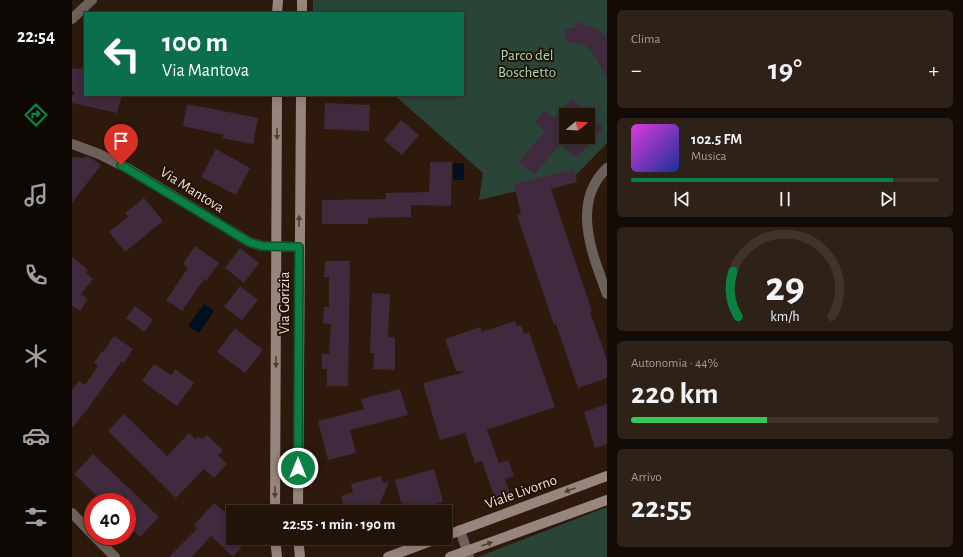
<!DOCTYPE html>
<html lang="it">
<meta charset="utf-8">
<style>
body{margin:0;font-family:"Alegreya Sans",sans-serif;background:#2e2117;color:#f1f3f6;height:100vh;display:flex;flex-direction:column;font-size:15px;white-space:nowrap}
*{box-sizing:border-box;margin:0}
p{font-size:13px;color:#a29e9c}
.icon{flex:none;width:22px;height:22px;fill:none;stroke:currentColor;stroke-width:2;stroke-linecap:round;stroke-linejoin:round}
.map{position:relative;flex:1;overflow:hidden}
.drawer{display:flex;flex-direction:column;gap:10px;padding:10px;background:#130b05;width:356px}
.drawer>*{flex:none}
.guide{position:absolute;left:12px;top:12px;width:380px;height:84px;border-radius:0px;box-shadow:0 2px 10px #0003,0 0 0 1px #3f332a;background:#0b6e4f;color:#fff;overflow:hidden}
.needle{width:26px;rotate:72deg}
.tools{position:absolute;left:487px;top:108px;display:grid;gap:8px}
.tools a{display:grid;place-items:center;width:36px;height:36px;border-radius:0px;background:#221409;box-shadow:0 2px 10px #0003,0 0 0 1px #3f332a;font-size:20px}
.speed{position:absolute;left:12px;top:493px;display:flex;gap:8px;font-size:20px;font-weight:700;text-align:center}
.speed>*{display:grid;place-content:center;width:52px;height:52px;border-radius:50%;background:#221409;box-shadow:0 2px 10px #0003,0 0 0 1px #3f332a;line-height:1}
.speed .limit{border:6px solid #d22;background:#fff;color:#111}
.pin{position:absolute;display:grid;place-items:center;width:34px;height:34px;color:#fff;margin:-41px -17px;border-radius:50% 50% 50% 0;rotate:-45deg;box-shadow:0 0 4px #0007}
.pin .icon{rotate:45deg}
.me{position:absolute;width:44px;margin:-22px;rotate:0deg;stroke-linejoin:round;filter:drop-shadow(0 0 3px #0008)}
.turn{display:flex;align-items:center;gap:14px;height:84px;padding:0 12px;font-size:18px}
.turn .icon{width:52px;height:52px;stroke-width:2.5}
.turn b{display:block;font-size:28px;line-height:34px}
.big{font-size:30px;font-weight:700;line-height:1.1}
.drawer .widget{flex:1;display:flex;flex-direction:column;justify-content:center;gap:6px;min-width:0;padding:0 14px;border-radius:6px;background:#2e2117}
.drawer .dial{align-items:center;gap:0}
.dial svg{height:104px;overflow:visible;fill:none;stroke:#3f332a;stroke-width:7;stroke-linecap:round;text-anchor:middle}
.dial text{fill:#f1f3f6;stroke:none}
.song{display:flex;align-items:center;gap:12px}
.cover{width:48px;height:48px;border-radius:6px;background:linear-gradient(135deg,hsl(300 70% 55%),hsl(230 70% 35%))}
.played{height:4px;border-radius:2px;background:linear-gradient(90deg,#0b8043 85%,#3f332a 85%)}
.keys{display:flex;justify-content:space-around;direction:ltr}
.heat{display:flex;justify-content:space-between;align-items:center;font-size:22px;direction:ltr}
.charge{height:6px;border-radius:3px;background:linear-gradient(90deg,#34c759 44%,#3f332a 0)}
.trip{position:absolute;left:154px;top:505px;width:226px;height:40px;border-radius:0px;background:#221409;box-shadow:0 2px 10px #0003,0 0 0 1px #3f332a;font-weight:700;line-height:40px;text-align:center}
main{display:flex;flex:1;min-height:0}
.tab-bar{display:flex;flex-direction:column;width:72px;justify-content:space-around;align-items:center;background:#0e0804;color:#a29e9c}
.tab-bar .icon{width:28px;height:28px}
.tab-bar .on{color:#0b8043}
.tab-bar b{font-size:18px;color:#f1f3f6}
.map>svg:first-child{display:block}
.green{fill:#2a4538;fill-rule:evenodd}
.water{fill:#001021}
.building{fill:#3f2a3e;fill-rule:evenodd}
.lines{fill:none;stroke-linecap:round;stroke-linejoin:round}
.street{stroke:#6c605b;stroke-width:10}
.secondary{stroke:#98857d;stroke-width:10}
.oneway{fill:#523f34}
.route-casing{stroke:#07532c;stroke-width:10}
.route{stroke:#0b8043;stroke-width:7}
.labels{text-anchor:middle;dominant-baseline:central;stroke-width:4;stroke-linejoin:round;paint-order:stroke}
.park-label{font-size:15px;fill:#9edabb;stroke:#231104}
.street-label{font-size:15px;fill:#efe2d9;stroke:#231104}
</style>
<main>
<nav class="tab-bar">
<b>22:54</b>
<svg class="icon on" aria-label="directions" viewBox="0 0 24 24"><path d="M12 3l9 9-9 9-9-9zM9 14v-3h6M13 9l2 2-2 2"/></svg>
<svg class="icon" aria-label="music" viewBox="0 0 24 24"><path d="M9 18V5l10-2v13"/><circle cx="6" cy="18" r="3"/><circle cx="16" cy="16" r="3"/></svg>
<svg class="icon" aria-label="phone" viewBox="0 0 24 24"><path d="M5 4h4l2 5-3 2q2 4 5 5l2-3 5 2v4C11 20 4 13 5 4z"/></svg>
<svg class="icon" aria-label="climate" viewBox="0 0 24 24"><path d="M12 3v18M4 7l16 10M4 17L20 7"/></svg>
<svg class="icon" aria-label="car" viewBox="0 0 24 24"><path d="M5 17H2v-5l4-1 3-4h7l3 4 3 1v5h-3M9 17h6M6 11h13"/><circle cx="7" cy="17" r="2"/><circle cx="17" cy="17" r="2"/></svg>
<svg class="icon" aria-label="filters" viewBox="0 0 24 24"><path d="M4 7h16M4 17h16"/><circle cx="9" cy="7" r="2"/><circle cx="15" cy="17" r="2"/></svg>
</nav>
<div class="map">
<svg width="535" height="557" viewBox="0 0 535 557">
<rect width="100%" height="100%" fill="#2d1a0c"/>
<path class="green" d="M 241,0 L 535,0 L 535,143 L 501,178 L 407,200 L 411,173 L 322,95 L 391,95 L 391,13 L 241,13 ZM 494,115 L 516,115 L 516,137 L 494,137 Z
M 535,507 L 535,557 L 406,557 Z"/>
<path class="water" d="M 381,163 L 392,163 L 392,180 L 381,180 Z
M 132,304 L 142,311 L 127,333 L 116,326 Z"/>
<path class="building" d="M 503,22 L 523,28 L 535,37 L 535,79 L 524,58 L 514,46 L 504,43 L 496,43 L 492,29 L 503,28 Z
M 0,68 L 8,69 L 8,68 L 13,69 L 13,95 L 50,95 L 45,113 L 0,103 L 0,95 L 2,95 L 3,91 L 0,91 Z
M 499,99 L 531,128 L 504,158 L 488,144 L 462,175 L 447,162 L 473,131 L 462,122 L 473,110 L 482,118 ZM 494,115 L 516,115 L 516,137 L 494,137 Z
M 253,103 L 298,105 L 297,131 L 252,129 Z
M 115,104 L 186,118 L 181,144 L 150,138 L 152,135 L 111,126 Z
M 329,120 L 347,135 L 330,155 L 312,140 Z
M 144,149 L 178,168 L 164,195 L 129,177 Z
M 14,156 L 19,158 L 29,165 L 0,203 L 0,157 L 12,158 Z
M 358,162 L 380,162 L 379,206 L 339,205 L 339,217 L 296,218 L 296,224 L 250,224 L 250,200 L 314,199 L 314,193 L 357,192 Z
M 502,169 L 505,182 L 479,189 L 520,311 L 518,312 L 535,360 L 535,378 L 506,388 L 484,324 L 482,325 L 445,215 L 449,214 L 442,184 Z
M 72,198 L 91,221 L 53,252 L 37,232 L 56,217 L 53,213 Z
M 123,246 L 147,263 L 134,281 L 132,279 L 110,311 L 94,300 L 116,268 L 111,264 Z
M 168,248 L 187,263 L 172,283 L 153,268 Z
M 0,257 L 16,270 L 14,273 L 21,279 L 9,294 L 16,299 L 8,311 L 0,306 Z
M 253,261 L 278,261 L 276,386 L 255,386 L 255,369 L 250,369 L 250,354 L 257,354 L 259,324 L 251,323 L 252,307 L 257,307 L 257,277 L 252,277 Z
M 168,286 L 186,300 L 170,320 L 152,307 Z
M 300,293 L 318,294 L 316,337 L 323,338 L 323,370 L 301,369 L 302,353 L 298,353 Z
M 63,306 L 81,320 L 72,332 L 54,318 Z
M 443,321 L 445,326 L 449,325 L 452,334 L 457,332 L 483,407 L 415,430 L 427,463 L 436,460 L 442,476 L 433,479 L 439,497 L 424,502 L 410,461 L 403,463 L 393,433 L 368,440 L 351,383 L 393,372 L 384,371 L 373,339 L 408,327 L 410,332 Z
M 163,328 L 191,350 L 173,373 L 145,352 Z
M 42,336 L 61,349 L 52,363 L 50,361 L 17,407 L 0,428 L 0,390 L 7,381 L 13,385 L 26,366 L 22,363 L 30,351 L 31,352 Z
M 82,364 L 99,375 L 103,369 L 122,383 L 105,406 L 70,381 Z
M 328,389 L 336,415 L 278,430 L 284,453 L 256,460 L 246,421 L 292,409 L 289,399 Z
M 535,404 L 535,444 L 523,448 L 512,412 Z
M 52,414 L 95,456 L 117,433 L 123,439 L 126,436 L 130,439 L 135,435 L 151,450 L 146,455 L 155,464 L 142,478 L 132,469 L 104,498 L 36,431 Z
M 21,454 L 87,517 L 68,537 L 55,525 L 55,502 L 31,502 L 2,474 Z
M 362,469 L 371,502 L 347,508 L 329,503 L 323,480 Z
M 309,476 L 311,483 L 317,482 L 304,512 L 273,512 L 269,496 L 281,492 L 279,484 Z
M 142,503 L 161,519 L 161,538 L 177,538 L 161,557 L 139,536 L 120,557 L 97,557 L 126,528 L 122,525 Z"/>
<g class="lines">
<path class="street" d="M 0,19 L 20,0
M 0,144 L 27,154 L 57,169 L 177,242 L 190,246 L 227,247
M 535,168 C 498,203 521,256 535,294
M 0,513 L 21,535
M 388,530 L 397,557
M 22,536 L 43,557"/>
<path class="secondary" d="M 205,13 L 206,0
M 230,13 L 230,0
M 203,512 L 205,95
M 226,512 L 229,95
M 373,536 L 535,476
M 203,538 L 205,557
M 226,538 L 228,557
M 316,557 L 367,538
M 378,557 L 535,500"/>
</g>
<defs><path id="oneway-solid" d="M-6-.8H1V-3.2L6.5 0L1 3.2V.8H-6Z"/></defs>
<g class="oneway">
<use href="#oneway-solid" transform="translate(205 134) rotate(90)"/>
<use href="#oneway-solid" transform="translate(227 221) rotate(-89)"/>
<use href="#oneway-solid" transform="translate(204 362) rotate(90)"/>
<use href="#oneway-solid" transform="translate(498 490) rotate(160)"/>
<use href="#oneway-solid" transform="translate(203 492) rotate(90)"/>
<use href="#oneway-solid" transform="translate(415 544) rotate(-20)"/>
</g>
<g class="lines">
<g class="route-casing">
<path id="route" d="M 49,165 L 177,242 L 190,246 L 227,247 L 226,468"/>
</g>
<use href="#route" class="route"/>
</g>
<g class="labels">
<g class="park-label">
<text x="455" y="55">Parco del<tspan x="455" dy="17">Boschetto</tspan></text>
</g>
<g class="street-label">
<text transform="translate(120 190) rotate(32)">Via Mantova</text>
<text transform="translate(212 303) rotate(-90)">Via Gorizia</text>
<text transform="translate(449 492) rotate(-20)">Viale Livorno</text>
</g>
</g>
</svg>
<div class="tools">
<a><svg class="needle" viewBox="-14 -14 28 28"><path d="M0-13l5 13h-10z" fill="#e53935"/><path d="M0 13l5-13h-10z" fill="#a29e9c"/></svg></a>
</div>
<div class="speed"><div class="limit">40</div></div>
<div class="pin" style="left:49px;top:165px;background:#d93025"><svg class="icon" aria-label="arrive" viewBox="0 0 24 24"><path d="M6 21V4h12l-3 4 3 4H6"/></svg></div>
<svg class="me" style="left:226px;top:468px" viewBox="-20 -20 40 40"><circle r="17" fill="#0b8043" stroke="#fff" stroke-width="3"/><path d="M0-11L8 9 0 5-8 9z" fill="#fff"/></svg>
<div class="trip">22:55 · 1 min · 190 m</div>
<div class="guide">
<div class="turn"><svg class="icon" aria-label="left" viewBox="0 0 24 24"><path d="M17 20v-9H6M10 6l-5 5 5 5"/></svg><div><b>100 m</b>Via Mantova</div></div>
</div>
</div>
<section class="drawer">
<div class="widget"><p>Clima</p>
<div class="heat"><a>−</a><b class="big">19°</b><a>+</a></div>
</div>
<div class="widget">
<div class="song"><i class="cover"></i><div><b>102.5 FM</b><p>Musica</p></div></div>
<div class="played"></div>
<div class="keys"><svg class="icon" aria-label="previous" viewBox="0 0 24 24"><path d="M18 5L8 12l10 7zM5 5v14"/></svg><svg class="icon" aria-label="pause" viewBox="0 0 24 24"><path d="M8 5v14M16 5v14"/></svg><svg class="icon" aria-label="next" viewBox="0 0 24 24"><path d="M6 5l10 7-10 7zM19 5v14"/></svg></div>
</div>
<div class="widget dial"><svg viewBox="0 0 100 80">
<path d="M14 69A42 42 0 1 1 86 69"/>
<path d="M14 69A42 42 0 0 1 10 34" stroke="#0b8043"/>
<text x="50" y="56" font-size="32" font-weight="700">29</text>
<text x="50" y="72" font-size="11">km/h</text>
</svg></div>
<div class="widget"><p>Autonomia · 44%</p><b class="big">220 km</b><div class="charge"></div></div>
<div class="widget"><p>Arrivo</p><b class="big">22:55</b></div>
</section>
</main>
